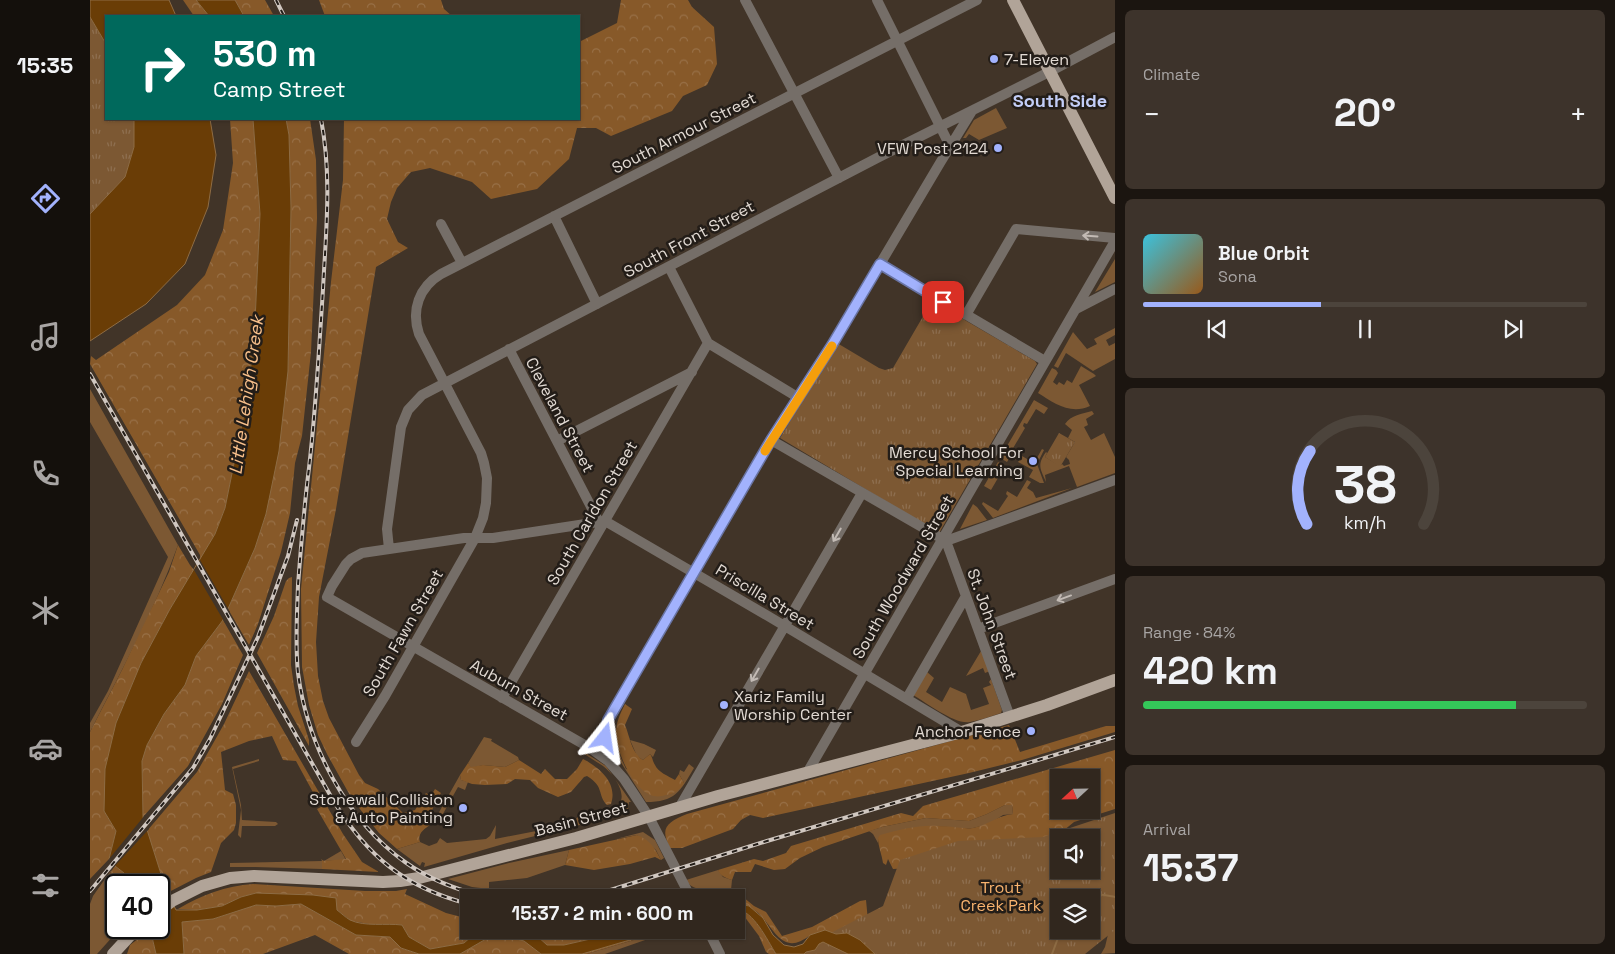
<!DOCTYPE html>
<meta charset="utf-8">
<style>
body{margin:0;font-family:"Space Grotesk",sans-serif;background:#3d332b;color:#f1f3f6;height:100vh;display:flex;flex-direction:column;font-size:19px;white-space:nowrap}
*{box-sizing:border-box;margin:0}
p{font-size:16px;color:#a8a5a4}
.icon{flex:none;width:28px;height:28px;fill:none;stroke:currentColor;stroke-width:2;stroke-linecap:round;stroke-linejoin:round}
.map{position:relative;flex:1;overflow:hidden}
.drawer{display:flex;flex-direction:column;gap:10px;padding:10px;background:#1b1510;width:500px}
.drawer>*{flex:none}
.top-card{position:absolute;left:15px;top:15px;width:475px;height:105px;border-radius:0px;box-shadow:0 1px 4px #0004,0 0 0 1px #4c443c;background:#00695c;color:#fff;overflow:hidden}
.needle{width:32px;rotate:248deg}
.buttons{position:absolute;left:960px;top:769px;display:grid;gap:10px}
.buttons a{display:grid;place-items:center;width:50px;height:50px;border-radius:0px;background:#31271e;box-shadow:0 1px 4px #0004,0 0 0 1px #4c443c;font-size:25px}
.speed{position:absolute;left:15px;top:874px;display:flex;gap:10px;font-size:25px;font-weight:700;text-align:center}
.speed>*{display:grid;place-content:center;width:65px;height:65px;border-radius:50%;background:#31271e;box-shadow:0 1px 4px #0004,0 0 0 1px #4c443c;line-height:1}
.speed .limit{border:2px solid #111;border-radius:8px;background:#fff;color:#111}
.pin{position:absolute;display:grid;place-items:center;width:42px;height:42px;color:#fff;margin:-21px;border-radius:10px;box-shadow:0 2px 8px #0006}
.me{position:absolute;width:55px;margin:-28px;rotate:15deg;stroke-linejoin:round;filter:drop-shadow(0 0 4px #0008)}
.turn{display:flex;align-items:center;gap:18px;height:105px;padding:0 25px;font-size:22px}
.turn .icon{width:65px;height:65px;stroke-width:2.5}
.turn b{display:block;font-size:35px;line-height:42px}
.big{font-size:38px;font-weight:700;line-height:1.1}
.drawer .widget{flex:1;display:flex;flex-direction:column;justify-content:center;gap:8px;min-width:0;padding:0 18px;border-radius:8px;background:#3d332b}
.drawer .dial{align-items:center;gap:0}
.dial svg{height:130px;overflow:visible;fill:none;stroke:#4c443c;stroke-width:7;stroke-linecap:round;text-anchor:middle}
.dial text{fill:#f1f3f6;stroke:none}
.song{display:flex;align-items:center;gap:15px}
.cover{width:60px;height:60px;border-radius:8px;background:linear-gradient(135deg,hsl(190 70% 55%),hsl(30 70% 35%))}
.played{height:5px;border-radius:2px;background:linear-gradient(90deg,#a2b2fd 40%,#4c443c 40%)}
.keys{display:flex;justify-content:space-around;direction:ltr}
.heat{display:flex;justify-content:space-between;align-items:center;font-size:28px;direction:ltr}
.charge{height:8px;border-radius:4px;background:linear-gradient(90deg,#34c759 84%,#4c443c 0)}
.trip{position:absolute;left:370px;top:889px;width:285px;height:50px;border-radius:0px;background:#31271e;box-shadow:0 1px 4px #0004,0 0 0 1px #4c443c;font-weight:700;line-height:50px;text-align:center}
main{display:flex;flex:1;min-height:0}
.tab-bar{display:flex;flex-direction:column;width:90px;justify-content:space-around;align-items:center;background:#14100c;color:#a8a5a4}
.tab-bar .icon{width:35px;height:35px}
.tab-bar .on{color:#a2b2fd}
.tab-bar b{font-size:22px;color:#f1f3f6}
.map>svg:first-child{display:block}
.green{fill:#7c5833}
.forest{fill:url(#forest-crowns);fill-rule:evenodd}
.park{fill:url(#park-tufts);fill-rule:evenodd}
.water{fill:#6a3d06;stroke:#8e6c44}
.pier{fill:#413428}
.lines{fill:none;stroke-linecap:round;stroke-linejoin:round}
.stream{stroke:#8e6c44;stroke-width:2}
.minor{stroke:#756e68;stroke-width:10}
.major{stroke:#b1a498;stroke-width:12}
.rail-casing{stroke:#d0c7c0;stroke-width:4}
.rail{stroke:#231d18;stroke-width:2;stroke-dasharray:5.5;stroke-linecap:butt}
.oneway{stroke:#c2bab4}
.route-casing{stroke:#6974a4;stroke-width:12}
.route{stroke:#a2b2fd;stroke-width:9}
.slow{stroke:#f59e0b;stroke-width:9}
.poi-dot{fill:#a2b2fd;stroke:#231d18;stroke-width:2}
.labels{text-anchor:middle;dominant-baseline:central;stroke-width:5;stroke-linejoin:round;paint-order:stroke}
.poi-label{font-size:16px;fill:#e3dbd4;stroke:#231d18;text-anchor:end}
.street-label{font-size:16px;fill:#e3dbd4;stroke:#231d18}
.park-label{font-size:16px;fill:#f9b36e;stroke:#231d18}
.neighbourhood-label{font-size:18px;font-weight:bold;fill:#c3cef8;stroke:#231d18}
.water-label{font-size:18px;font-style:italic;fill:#f9c08b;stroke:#231d18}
</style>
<main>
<nav class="tab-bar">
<b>15:35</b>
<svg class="icon on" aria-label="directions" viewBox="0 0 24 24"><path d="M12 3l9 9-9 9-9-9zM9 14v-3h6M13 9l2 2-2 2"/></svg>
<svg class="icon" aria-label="music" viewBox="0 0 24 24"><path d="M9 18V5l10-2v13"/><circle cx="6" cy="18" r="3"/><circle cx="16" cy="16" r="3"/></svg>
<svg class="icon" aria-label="phone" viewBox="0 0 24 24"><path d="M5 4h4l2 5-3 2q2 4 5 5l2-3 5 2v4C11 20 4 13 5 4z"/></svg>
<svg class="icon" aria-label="climate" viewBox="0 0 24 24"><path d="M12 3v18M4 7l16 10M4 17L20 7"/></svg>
<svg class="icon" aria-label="car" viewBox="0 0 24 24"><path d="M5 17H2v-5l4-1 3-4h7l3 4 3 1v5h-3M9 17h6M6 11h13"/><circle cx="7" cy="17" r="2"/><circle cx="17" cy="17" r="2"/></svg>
<svg class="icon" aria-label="filters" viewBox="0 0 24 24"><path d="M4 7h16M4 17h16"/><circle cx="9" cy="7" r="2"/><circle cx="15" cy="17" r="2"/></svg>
</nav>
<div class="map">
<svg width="1025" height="954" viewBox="0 0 1025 954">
<defs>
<pattern id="forest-crowns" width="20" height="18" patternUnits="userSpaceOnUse" patternTransform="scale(1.25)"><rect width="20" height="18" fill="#875929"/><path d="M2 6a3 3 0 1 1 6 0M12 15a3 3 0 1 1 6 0" fill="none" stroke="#987047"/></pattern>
<pattern id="park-tufts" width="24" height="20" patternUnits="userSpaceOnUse" patternTransform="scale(1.25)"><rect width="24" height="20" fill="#7c5833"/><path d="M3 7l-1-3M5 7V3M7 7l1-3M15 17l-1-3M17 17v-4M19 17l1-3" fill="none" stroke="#8e6f50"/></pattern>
</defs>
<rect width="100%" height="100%" fill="#413428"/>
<path class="green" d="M 906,108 L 917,128 L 889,140 L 879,134 L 876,138 L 873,138 L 884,120 Z
M 1025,259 L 1025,282 L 1005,292 Z
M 1025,328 L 1025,335 L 1016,340 L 1019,346 L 1025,343 L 1025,359 L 1003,371 L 976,353 L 968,368 L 964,366 L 983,332 L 997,349 L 1007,344 L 1004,339 Z
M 991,366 L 1004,374 L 1006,376 L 989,385 L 1000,406 C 980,415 964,403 948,393 L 962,368 L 966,370 L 968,373 L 963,382 L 967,385 L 969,382 L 974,385 L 977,380 L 982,383 Z
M 0,389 L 88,545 C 65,610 31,671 0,732 L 0,723 L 18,691 L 78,557 L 0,422 Z
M 944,400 L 958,408 L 954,414 L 946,409 L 937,424 L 934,423 L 933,426 L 935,428 L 922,450 L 929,455 L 926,460 L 920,457 L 917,462 L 910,458 Z
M 1002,411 L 1004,414 L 996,419 L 998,425 L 994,427 L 1001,440 L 1014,433 L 1025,457 L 1025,473 L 987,487 L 979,466 L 955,475 L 956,482 C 950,468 947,465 956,452 L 957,453 L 955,457 L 970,466 L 972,464 L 974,466 L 980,464 L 979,460 L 976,457 L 985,442 L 978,438 L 982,430 L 975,424 C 981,415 992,414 1002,411 Z
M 952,449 L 954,450 L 947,464 L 954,483 L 950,483 L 939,477 L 943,470 L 928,462 L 932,456 L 944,463 Z
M 908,462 L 915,466 L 901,490 L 894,486 Z
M 937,480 L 941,482 L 937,488 L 943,492 L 946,498 L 982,488 L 903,518 L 892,504 L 893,502 L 908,511 L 918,496 L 916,494 L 917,491 L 927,497 Z
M 883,504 L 887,507 L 897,520 L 870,529 Z
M 891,651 L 900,671 L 895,673 L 893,668 L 876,676 Z
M 837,672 L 844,678 L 836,692 L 852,702 L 860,687 L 876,694 L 881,710 L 899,704 L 893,688 L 901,685 L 899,682 L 901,679 L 912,710 L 911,713 C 901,716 891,720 880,722 C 865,725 837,703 823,695 Z
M 394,737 L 402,739 L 401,741 L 428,757 L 429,760 L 415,767 L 393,765 L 381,768 L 378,763 Z
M 526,739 L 531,758 L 536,769 L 594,783 L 589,774 L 590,770 L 594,772 L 599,764 L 604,768 C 590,792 585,802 556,802 L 530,761 Z
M 540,740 L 554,744 L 566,750 L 563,757 L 560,754 L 553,760 L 547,756 Z
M 494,752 L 516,766 L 541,802 L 539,802 L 538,809 L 534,813 L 486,826 L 486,819 L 489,815 C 500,813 514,814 524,808 C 542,799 524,774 513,766 C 507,762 500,758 493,753 Z
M 169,759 L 169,761 L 143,769 L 151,805 L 152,820 L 186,822 L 188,824 L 185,826 L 152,826 L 151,838 L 148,835 L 151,810 L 142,767 Z
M 370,775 L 371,780 L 378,782 L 375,790 L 368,787 L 349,821 L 347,817 L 348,814 Z
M 915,805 L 922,805 L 923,814 L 913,815 L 899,824 L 883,828 L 867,828 L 849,826 L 788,838 L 788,843 L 783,834 L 779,831 L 792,827 L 836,818 L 879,821 L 897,814 Z
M 473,822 L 475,823 L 477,828 L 417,843 L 334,867 L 335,863 L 332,862 L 330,866 L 307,849 L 330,842 L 339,846 L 347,843 L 350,838 L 357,843 L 396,839 L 400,836 L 406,825 L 405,839 L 472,826 Z
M 553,832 L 565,840 L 574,858 L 571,860 L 566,850 L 547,835 L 526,839 Z
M 479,850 L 475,865 L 437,878 L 399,882 L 399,889 L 382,887 L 358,879 L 419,863 Z
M 251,851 L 256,860 L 232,861 L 232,869 L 165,867 L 140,867 L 140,863 L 232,861 L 231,859 L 234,861 Z
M 22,869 L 16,882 L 14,892 L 23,932 L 25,934 L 7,954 L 0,954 L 0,904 L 3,896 Z
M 628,870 L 633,877 L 642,880 L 641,890 C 628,890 603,894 596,880 Z
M 572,888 L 589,888 L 593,897 L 555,897 L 551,893 Z
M 1020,926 L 1025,926 L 1025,953 L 1011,954 L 1015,947 Z
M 577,930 L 581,931 L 515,954 L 497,954 Z"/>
<path class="forest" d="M 93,0 L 106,0 L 119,16 L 104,16 Z
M 145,0 L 175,0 L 184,16 L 154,16 Z
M 229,0 L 351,0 L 354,9 L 362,16 L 235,16 Z
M 531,0 L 598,0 L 602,7 L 624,27 L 627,64 L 617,85 L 593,96 L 582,111 L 521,136 L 506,128 L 487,128 L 479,159 L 447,189 L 401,199 L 382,182 L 340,168 L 321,172 L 307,188 L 301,202 L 297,219 L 308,242 L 318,248 L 286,267 L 246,509 L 229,597 L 226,642 L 228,676 L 233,701 L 239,718 L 269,775 L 275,783 L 288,789 L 313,813 L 325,810 L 336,793 L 341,796 L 345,789 L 351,793 C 345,803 339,813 340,825 C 334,829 327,834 330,842 L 307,849 L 289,833 L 262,799 L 237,754 L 228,735 L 219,705 L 212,667 L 211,589 L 241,282 L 253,180 L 254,119 L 489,119 L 489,42 L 527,23 Z
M 140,119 L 163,119 L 170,214 L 164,343 L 155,409 L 135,508 L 125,534 L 110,560 L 110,555 L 0,364 L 1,356 L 6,360 L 87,305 L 115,275 L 133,230 L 143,163 Z
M 196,119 L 220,119 L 226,160 L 227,218 L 221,352 L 212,436 L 205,463 L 200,513 L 191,552 L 168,624 L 159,645 L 138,609 L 165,548 L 176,514 L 198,371 L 201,208 L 199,135 Z
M 88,545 L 100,565 L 104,570 L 80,609 L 51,663 L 26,723 L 14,811 L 26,831 L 19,859 L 0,879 L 0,732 L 32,670 L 79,572 Z
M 202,577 L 201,665 L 204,686 L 208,706 L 219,740 L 219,746 L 167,653 L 184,616 L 196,581 L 199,578 Z
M 133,620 L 153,655 L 132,704 L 98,766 L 53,817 L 52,761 L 57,745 L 74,714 L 95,685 L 106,656 Z
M 159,671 L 253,834 L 272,862 L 289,872 L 232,869 L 232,861 L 256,859 L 227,809 L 231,807 L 206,761 L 193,760 L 182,736 L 159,741 L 131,752 L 135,790 L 143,794 L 146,805 L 146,823 L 144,830 L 131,843 L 121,872 L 106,878 L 77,893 L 57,831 L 107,772 L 134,724 Z
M 535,704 L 542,709 L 535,725 C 540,737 541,752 553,760 L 560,754 C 563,758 562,760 565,765 C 568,772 578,776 585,780 L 589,774 L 594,783 C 590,790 584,794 576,795 C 572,796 568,797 564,796 C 544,792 526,752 526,733 C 526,722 530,714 535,704 Z
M 919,725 L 930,752 L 1016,726 L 1025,726 L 1025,732 L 932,760 L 879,773 L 673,818 L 660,815 L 651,820 L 643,829 L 592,848 L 580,848 C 569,827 578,822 597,814 Z
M 1025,750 L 1025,809 L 984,822 L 936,861 L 803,869 L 798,859 L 796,865 L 793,863 C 792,855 788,846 788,838 L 790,835 C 809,830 828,825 848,826 C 860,826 871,829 883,828 C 898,825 909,815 923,814 L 922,805 L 915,805 L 897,814 L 879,821 L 836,818 L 792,827 L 733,847 L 710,858 L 695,869 L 684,870 L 665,864 L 661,872 L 645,872 L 642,880 C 636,878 630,876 628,870 L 664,859 L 673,861 L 696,853 L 701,846 L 811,813 L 823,816 L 833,806 ZM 969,778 L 1001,778 L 1001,810 L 969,810 Z
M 493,759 C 510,768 528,783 521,804 L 517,805 C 507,795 515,787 497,776 L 494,777 L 481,792 L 468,797 L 448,788 L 440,780 L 425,779 L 417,784 L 395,785 L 382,784 L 371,780 L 370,775 L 378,763 L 381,767 L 393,765 L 415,767 L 429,760 L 451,774 L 455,769 L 465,779 L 477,779 L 487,769 Z
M 547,835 C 560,840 565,848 571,860 L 565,857 L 540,864 L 504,870 L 475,865 L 479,850 Z
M 25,866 L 34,873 L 39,885 L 26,885 L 26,928 L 32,928 L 25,934 C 20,927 14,901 14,892 C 15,883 20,872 25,866 Z
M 163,884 L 275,891 L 306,891 L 317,889 L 315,894 L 356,913 L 379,919 L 379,930 L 394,930 L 382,936 L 374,943 L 340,949 L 319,937 L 312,925 L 300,924 L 279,924 L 261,921 L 247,910 L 166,893 L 151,897 L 132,906 L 107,910 L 88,909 C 111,895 136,886 163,884 Z
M 653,897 L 664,906 L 676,912 L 692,936 L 722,927 L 770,901 L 776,900 L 779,932 L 720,935 C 697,954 687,936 674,919 C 667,910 657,905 646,903 L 646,898 L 623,898 Z
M 211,904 L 266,935 L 300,937 L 311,948 L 329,954 L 259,954 L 225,935 L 173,954 L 94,954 L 92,922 L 123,919 L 166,905 L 186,906 Z
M 646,909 C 664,911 677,940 686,954 L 679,954 L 676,952 L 669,936 L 654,916 L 646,915 Z
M 434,930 L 540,930 L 474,945 L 457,945 L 447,936 Z
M 574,930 L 606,930 L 598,934 L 577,930 L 497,954 L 492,954 Z
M 57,932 L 62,937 L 66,954 L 37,954 L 40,945 Z
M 408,934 L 435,941 L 451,954 L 370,954 L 396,939 Z"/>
<path class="park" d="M 0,17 L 16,44 L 16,119 L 45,120 L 44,147 L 35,177 L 0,214 Z
M 842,301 L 945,361 L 947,364 L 849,533 L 690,438 L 747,343 L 789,368 L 795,370 L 803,368 Z
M 969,433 L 985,442 L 970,467 L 955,457 Z
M 1025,813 L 1025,930 L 995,954 L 700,954 L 793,906 L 810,860 L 868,841 L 953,837 ZM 969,838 L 1001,838 L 1001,870 L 969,870 ZM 969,898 L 1001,898 L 1001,930 L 969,930 Z"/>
<path class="water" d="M 0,0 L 79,0 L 86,16 L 16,16 L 16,44 L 0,17 Z
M 106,0 L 145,0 L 154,16 L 119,16 Z
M 44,119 L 120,119 L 126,155 L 118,207 L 95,264 L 56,304 L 0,341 L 0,214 L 35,177 L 44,147 Z
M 163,119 L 196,119 L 199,135 L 201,208 L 198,371 L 189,451 L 176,514 L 165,548 L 133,620 L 106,656 L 95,685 L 74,714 L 57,745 L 52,761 L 53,817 L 77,893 L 86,910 L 107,910 L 132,906 L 151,897 L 166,893 L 223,895 L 246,898 L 247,910 C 251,913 255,917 260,920 C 275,927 296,923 312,925 L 319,937 L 340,949 L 374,943 L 382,936 L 394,930 L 434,930 L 447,936 L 457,945 L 474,945 L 540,930 L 574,930 L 492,954 L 451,954 L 434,941 L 408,934 L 396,939 L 370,954 L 329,954 L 311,948 L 300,937 L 266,935 L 211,904 L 186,906 L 166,905 L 123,919 L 92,922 L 94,954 L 66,954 L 62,937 L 53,928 L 69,928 L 69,885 L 39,885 L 34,873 L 25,866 L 19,859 L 26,831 L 14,811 L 15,769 L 26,723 L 51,663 L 80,609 L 125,534 L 135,508 L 155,409 L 164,343 L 170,214 Z
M 646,903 L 659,906 L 673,918 L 683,935 L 694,945 L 704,947 L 713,944 L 720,935 L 735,930 L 746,934 L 757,933 L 770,940 L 785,954 L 758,954 L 733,942 L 729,944 L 725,950 L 716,952 L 714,954 L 686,954 C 677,940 664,911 646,909 Z"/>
<path class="pier" d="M 110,560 L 140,612 L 135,623 L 104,570 Z
M 55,815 L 59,829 L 23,868 L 20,864 L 19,859 Z"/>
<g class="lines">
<path class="stream" d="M 993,898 C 1003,892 1015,895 1025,897
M 962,954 L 971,930"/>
<path class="minor" d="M 655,0 L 749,178
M 787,0 L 860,146
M 464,216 L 507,304
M 351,224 L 372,263
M 790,264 L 955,361
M 579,267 L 618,343 L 709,398
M 986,309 L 1025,289
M 876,315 L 926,229 L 1025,238
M 419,349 L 509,522
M 681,440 L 856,541
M 467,441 L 602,372
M 856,541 L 920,717
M 856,541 L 1025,480
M 299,549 L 297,529 L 311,427 L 318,410 L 332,395 L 789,157 L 959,72 L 1025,37
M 888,629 L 1025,579
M 412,698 L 618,343
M 817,698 L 876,596
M 266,742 L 295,696 L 385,538 L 393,518 L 396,503 L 397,478 L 394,463 L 391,453 L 329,334 C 321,310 329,287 351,274 L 887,0
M 500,748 L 516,723
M 518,761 L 515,747 L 516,723 L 518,720 L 681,440 L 742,345 L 850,163 L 882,111
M 717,773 L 1025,241
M 589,808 L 772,493
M 601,898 L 559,817 L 544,794 L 534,779 L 518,761 L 500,748 L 237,597 L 242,586 L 256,564 L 261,559 L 272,553 L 374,538 L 403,538 L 515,521 L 678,616 L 872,732
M 618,930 L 630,954"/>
<path class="major" d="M 923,0 L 1025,198
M 69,911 L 82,901 L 112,886 L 140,878 L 164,876 L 293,882 L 310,881 L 329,878 L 486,838 L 628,796 L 872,732 L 957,705 L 1025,680
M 23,954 L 47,928"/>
<g class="rail-casing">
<path id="rail" d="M 186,0 L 194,16
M 231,119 C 242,176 236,231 233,289 C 229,349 226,408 219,468 C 214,507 211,546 208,585 C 207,615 205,644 208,673 C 217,744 256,820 315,862 C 340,880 370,891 400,898
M 0,374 L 243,800 C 276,855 315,888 379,904
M 0,891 L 103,768 L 120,739 L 168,637 L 198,556 L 207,520
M 475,898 L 500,893
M 495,898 L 677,841 L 1025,737"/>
</g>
<use href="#rail" class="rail"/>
</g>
<defs><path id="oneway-shaft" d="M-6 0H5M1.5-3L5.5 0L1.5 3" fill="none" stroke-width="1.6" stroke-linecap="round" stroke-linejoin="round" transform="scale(1.25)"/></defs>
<g class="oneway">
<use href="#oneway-shaft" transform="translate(1000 236) rotate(-176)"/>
<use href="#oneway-shaft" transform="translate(747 535) rotate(120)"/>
<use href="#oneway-shaft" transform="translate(974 598) rotate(160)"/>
<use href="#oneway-shaft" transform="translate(665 675) rotate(120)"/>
</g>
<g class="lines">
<g class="route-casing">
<path id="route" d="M 515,738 L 518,720 L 681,440 L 742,345 L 790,264 L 853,302"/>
</g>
<use href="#route" class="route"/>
<path class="slow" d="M 675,451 L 742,346"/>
</g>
<g class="poi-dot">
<circle cx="904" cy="59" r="5"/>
<circle cx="908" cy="148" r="5"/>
<circle cx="943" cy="461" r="5"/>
<circle cx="634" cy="705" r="5"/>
<circle cx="941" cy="731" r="5"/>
<circle cx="373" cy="808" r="5"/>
</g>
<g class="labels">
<g class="poi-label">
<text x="914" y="59" text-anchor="start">7-Eleven</text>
<text x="898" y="148">VFW Post 2124</text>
<text x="933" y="452">Mercy School For<tspan x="933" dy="18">Special Learning</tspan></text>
<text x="644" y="696" text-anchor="start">Xariz Family<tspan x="644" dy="18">Worship Center</tspan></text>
<text x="931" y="731">Anchor Fence</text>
<text x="363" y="799">Stonewall Collision<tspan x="363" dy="18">&amp; Auto Painting</tspan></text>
</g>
<g class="street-label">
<text transform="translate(594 133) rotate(-27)">South Armour Street</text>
<text transform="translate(599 239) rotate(-28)">South Front Street</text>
<text transform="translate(470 415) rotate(62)">Cleveland Street</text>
<text transform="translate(502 513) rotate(-60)">South Carldon Street</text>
<text transform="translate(813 577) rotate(-60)">South Woodward Street</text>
<text transform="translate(675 597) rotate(31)">Priscilla Street</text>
<text transform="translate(902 624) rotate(70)">St. John Street</text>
<text transform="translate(313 633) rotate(-60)">South Fawn Street</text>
<text transform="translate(429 690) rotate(29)">Auburn Street</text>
<text transform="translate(491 819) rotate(-15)">Basin Street</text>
</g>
<g class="park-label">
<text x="911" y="887">Trout<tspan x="911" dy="18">Creek Park</tspan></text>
</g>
<g class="neighbourhood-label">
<text x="970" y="100">South Side</text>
</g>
<g class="water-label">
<text transform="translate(156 395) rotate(-82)">Little Lehigh Creek</text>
</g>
</g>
</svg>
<div class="buttons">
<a><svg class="needle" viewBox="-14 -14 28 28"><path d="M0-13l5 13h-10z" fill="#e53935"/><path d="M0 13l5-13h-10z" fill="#a8a5a4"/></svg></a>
<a><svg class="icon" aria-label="sound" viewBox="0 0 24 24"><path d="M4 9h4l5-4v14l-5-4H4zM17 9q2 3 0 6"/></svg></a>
<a><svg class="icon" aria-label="layers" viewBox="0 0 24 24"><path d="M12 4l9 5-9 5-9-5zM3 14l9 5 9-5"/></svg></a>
</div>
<div class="speed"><div class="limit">40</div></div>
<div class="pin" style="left:853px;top:302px;background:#d93025"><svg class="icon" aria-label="arrive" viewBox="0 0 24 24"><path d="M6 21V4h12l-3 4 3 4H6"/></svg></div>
<svg class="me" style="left:515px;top:738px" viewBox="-20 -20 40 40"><path d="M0-17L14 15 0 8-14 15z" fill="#a2b2fd" stroke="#fff" stroke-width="4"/></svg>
<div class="trip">15:37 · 2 min · 600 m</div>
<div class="top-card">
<div class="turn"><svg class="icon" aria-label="right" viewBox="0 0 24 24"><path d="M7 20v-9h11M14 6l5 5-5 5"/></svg><div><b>530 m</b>Camp Street</div></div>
</div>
</div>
<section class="drawer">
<div class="widget"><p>Climate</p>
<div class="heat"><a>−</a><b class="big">20°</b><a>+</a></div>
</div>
<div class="widget">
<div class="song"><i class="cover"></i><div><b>Blue Orbit</b><p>Sona</p></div></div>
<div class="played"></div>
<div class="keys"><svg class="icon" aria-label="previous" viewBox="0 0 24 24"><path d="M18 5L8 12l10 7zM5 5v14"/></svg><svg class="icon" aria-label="pause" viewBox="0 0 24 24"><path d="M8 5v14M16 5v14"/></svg><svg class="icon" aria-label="next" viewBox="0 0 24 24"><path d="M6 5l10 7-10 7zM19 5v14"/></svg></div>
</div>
<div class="widget dial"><svg viewBox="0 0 100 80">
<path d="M14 69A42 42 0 1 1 86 69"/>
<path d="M14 69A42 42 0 0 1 16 24" stroke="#a2b2fd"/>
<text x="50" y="56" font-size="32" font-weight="700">38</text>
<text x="50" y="72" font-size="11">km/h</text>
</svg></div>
<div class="widget"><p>Range · 84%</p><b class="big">420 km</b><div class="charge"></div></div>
<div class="widget"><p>Arrival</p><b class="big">15:37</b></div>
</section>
</main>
